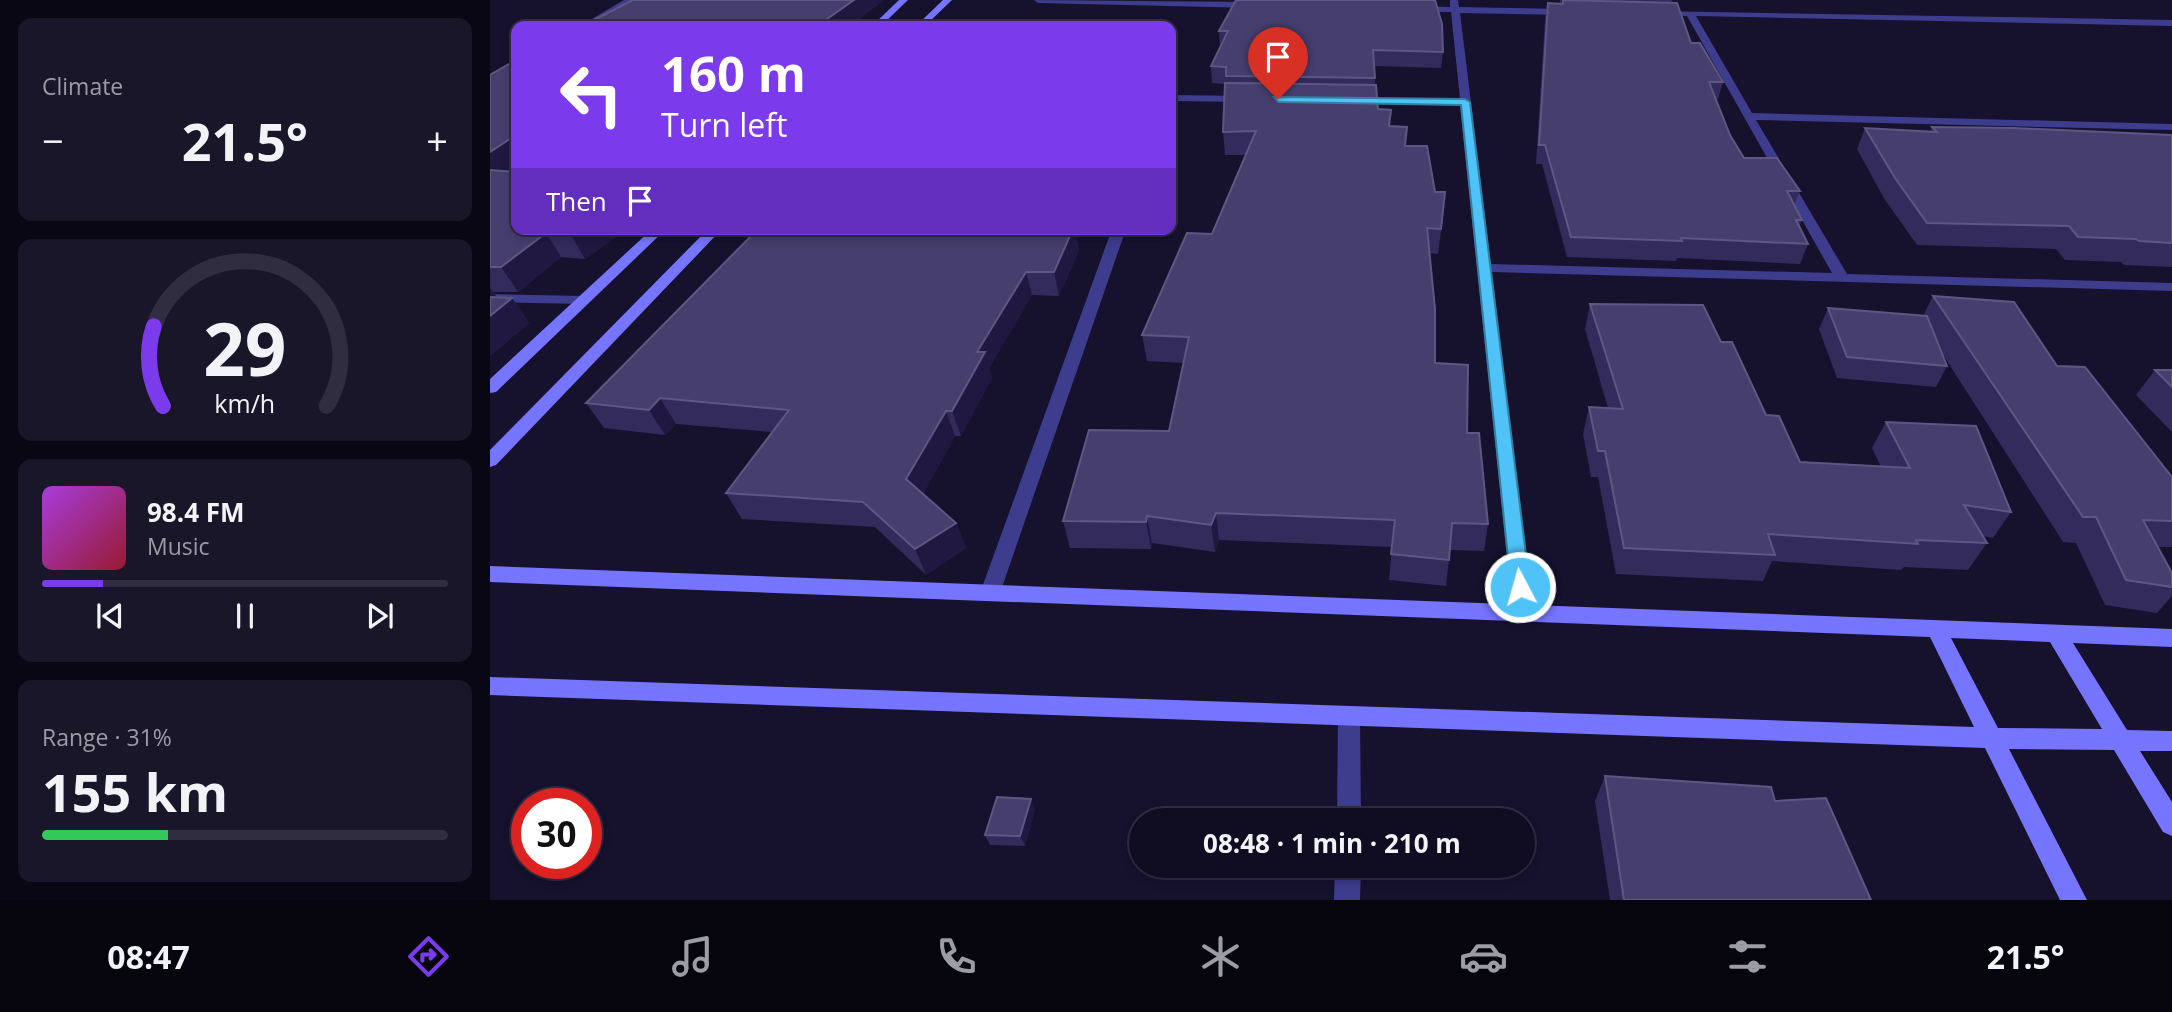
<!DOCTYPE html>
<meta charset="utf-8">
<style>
body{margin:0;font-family:"Open Sans",sans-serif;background:#19162a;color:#f1f3f6;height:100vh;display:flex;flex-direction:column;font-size:26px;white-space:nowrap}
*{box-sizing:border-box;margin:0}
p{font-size:23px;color:#9c9ca5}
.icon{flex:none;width:38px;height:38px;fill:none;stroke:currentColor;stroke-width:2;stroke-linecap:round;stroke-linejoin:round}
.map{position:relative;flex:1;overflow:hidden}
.sheet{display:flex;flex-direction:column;gap:18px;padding:18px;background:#090713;width:490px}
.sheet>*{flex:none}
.hud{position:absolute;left:21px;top:21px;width:665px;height:214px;border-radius:14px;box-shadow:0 4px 10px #0003,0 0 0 2px #302d40;background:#7c3aed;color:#fff;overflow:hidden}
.speed{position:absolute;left:21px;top:788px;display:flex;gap:14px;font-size:35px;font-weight:700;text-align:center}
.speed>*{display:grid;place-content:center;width:91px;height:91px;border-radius:50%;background:#100d22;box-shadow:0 4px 10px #0003,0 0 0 2px #302d40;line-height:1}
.speed .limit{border:10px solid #d22;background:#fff;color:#111}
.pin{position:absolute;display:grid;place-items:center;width:60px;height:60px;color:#fff;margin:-72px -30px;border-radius:50% 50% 50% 0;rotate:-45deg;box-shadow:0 0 7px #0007}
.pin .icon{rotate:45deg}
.me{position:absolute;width:77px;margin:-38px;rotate:354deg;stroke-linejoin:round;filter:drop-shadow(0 0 5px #0008)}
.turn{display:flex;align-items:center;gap:24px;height:147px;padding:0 35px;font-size:32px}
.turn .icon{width:91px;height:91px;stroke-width:2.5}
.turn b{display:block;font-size:49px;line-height:60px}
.then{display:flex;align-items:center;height:66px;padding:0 35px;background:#0003;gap:14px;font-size:26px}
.big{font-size:52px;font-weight:700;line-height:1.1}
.sheet .card{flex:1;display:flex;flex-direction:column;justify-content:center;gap:10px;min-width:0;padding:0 24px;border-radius:14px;background:#19162a}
.sheet .dial{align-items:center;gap:0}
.dial svg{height:182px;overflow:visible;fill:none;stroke:#302d40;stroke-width:7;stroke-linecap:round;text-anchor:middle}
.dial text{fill:#f1f3f6;stroke:none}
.song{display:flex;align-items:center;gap:21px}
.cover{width:84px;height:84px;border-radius:10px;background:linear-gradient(135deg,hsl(280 70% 55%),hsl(350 70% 35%))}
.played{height:7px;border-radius:4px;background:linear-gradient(90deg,#7c3aed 15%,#302d40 15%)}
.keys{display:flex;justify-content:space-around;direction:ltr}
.heat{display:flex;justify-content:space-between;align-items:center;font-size:38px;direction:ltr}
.charge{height:10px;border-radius:5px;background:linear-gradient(90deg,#34c759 31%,#302d40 0)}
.trip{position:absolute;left:639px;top:808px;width:406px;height:70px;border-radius:35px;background:#100d22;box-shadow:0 4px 10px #0003,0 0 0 2px #302d40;font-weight:700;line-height:70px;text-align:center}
.tab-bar{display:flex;height:112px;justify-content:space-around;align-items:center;background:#06050e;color:#9c9ca5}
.tab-bar .icon{width:49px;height:49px}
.tab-bar .on{color:#7c3aed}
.tab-bar b{font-size:32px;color:#f1f3f6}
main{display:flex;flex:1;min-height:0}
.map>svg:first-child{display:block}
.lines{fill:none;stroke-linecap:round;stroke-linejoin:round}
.street{fill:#3e3c8d;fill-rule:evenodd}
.secondary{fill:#7675ff;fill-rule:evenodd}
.wall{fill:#332b5b}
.shaded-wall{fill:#201841}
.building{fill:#463e6d;stroke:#5e5784;stroke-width:2}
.route{fill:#4fc3f7;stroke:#337fa1;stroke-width:2}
</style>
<main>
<section class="sheet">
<div class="card"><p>Climate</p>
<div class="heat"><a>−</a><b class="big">21.5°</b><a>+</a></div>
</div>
<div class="card dial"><svg viewBox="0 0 100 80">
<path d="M14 69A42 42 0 1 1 86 69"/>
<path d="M14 69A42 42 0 0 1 10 34" stroke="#7c3aed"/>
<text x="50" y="56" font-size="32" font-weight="700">29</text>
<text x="50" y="72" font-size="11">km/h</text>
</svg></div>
<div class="card">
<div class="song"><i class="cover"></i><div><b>98.4 FM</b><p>Music</p></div></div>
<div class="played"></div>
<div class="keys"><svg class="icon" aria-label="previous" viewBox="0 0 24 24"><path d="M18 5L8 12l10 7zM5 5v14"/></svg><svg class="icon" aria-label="pause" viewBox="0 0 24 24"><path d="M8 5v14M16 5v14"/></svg><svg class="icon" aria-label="next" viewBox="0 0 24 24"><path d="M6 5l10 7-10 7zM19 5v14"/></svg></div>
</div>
<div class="card"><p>Range · 31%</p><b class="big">155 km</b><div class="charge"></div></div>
</section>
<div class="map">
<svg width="1682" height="900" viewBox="0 0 1682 900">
<rect width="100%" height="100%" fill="#16112d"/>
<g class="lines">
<path class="street" d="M 134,0 L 144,0 L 101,26 L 90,26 Z
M 544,0 L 765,2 L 769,5 L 765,8 L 548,3 Z
M 960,0 L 968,0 L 969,7 L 1079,9 L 1084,12 L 1079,15 L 970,13 L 1001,264 L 1342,273 L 1197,16 L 1167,16 L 1164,11 L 1682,20 L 1682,26 L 1206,16 L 1262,113 L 1682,124 L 1682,130 L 1266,120 L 1357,274 L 1682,283 L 1682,291 L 1002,272 L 1043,614 L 1040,620 L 1033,622 L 1026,620 L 1023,614 L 970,105 L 866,104 L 861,101 L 866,98 L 970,99 L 961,12 L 926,12 L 922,9 L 926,6 L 960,7 Z
M 681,95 L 758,96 L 763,99 L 758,102 L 681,101 Z
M 622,229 L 636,229 L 510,593 L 507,599 L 500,601 L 493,599 L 490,593 Z
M 0,294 L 95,296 L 102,300 L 95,304 L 0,302 Z
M 859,706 L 867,709 L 870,716 L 871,821 L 847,821 L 848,716 L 851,709 Z
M 845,866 L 871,866 L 870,900 L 844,900 Z"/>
<path class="secondary" d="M 409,0 L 418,0 L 391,26 L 382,26 Z
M 453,0 L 462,0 L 435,26 L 426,26 Z
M 162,229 L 176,229 L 6,392 L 0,393 L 0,379 Z
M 218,229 L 232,229 L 6,465 L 0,467 L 0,450 Z
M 0,566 L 1682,629 L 1682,647 L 1583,643 L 1637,730 L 1682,731 L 1682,751 L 1650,751 L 1682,802 L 1682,836 L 1673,832 L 1624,750 L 1519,749 L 1597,900 L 1570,900 L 1495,748 L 0,695 L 0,677 L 1484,727 L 1440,637 L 0,582 ZM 1461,638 L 1560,642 L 1612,729 L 1508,728 Z"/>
</g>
<path class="wall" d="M 746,0 L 946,0 L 953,52 L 951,68 L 885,66 L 885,85 L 888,109 L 915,146 L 945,192 L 953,216 L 948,254 L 939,253 L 945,363 L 977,433 L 998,524 L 994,551 L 960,550 L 956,586 L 899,580 L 902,547 L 729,540 L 725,552 L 662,543 L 661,549 L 580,548 L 573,521 L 679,431 L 694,363 L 657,361 L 652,335 L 722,234 L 756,155 L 735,155 L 733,132 L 735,84 L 722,83 L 721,66 L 730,47 L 729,31 Z
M 1070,0 L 1182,0 L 1181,3 L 1201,43 L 1233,82 L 1228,99 L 1226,99 L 1240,135 L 1254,158 L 1310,191 L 1304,206 L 1312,220 L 1309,227 L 1318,244 L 1310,264 L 1187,258 L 1186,261 L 1077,257 L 1052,164 L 1046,164 L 1055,19 L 1058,3 L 1070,3 Z
M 0,75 L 19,172 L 26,229 L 137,229 L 95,259 L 71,257 L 28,292 L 3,292 L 7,297 L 22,298 L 39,323 L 0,356 Z
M 1442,127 L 1682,135 L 1682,267 L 1634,265 L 1631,262 L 1575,260 L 1566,249 L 1427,245 L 1395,200 L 1367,149 L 1375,128 L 1440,132 Z
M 268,229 L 584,229 L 589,251 L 569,296 L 542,295 L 499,368 L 502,377 L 471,436 L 465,436 L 433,494 L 466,523 L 476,548 L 436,575 L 385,527 L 252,519 L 236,493 L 282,432 L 186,424 L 175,435 L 114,428 L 96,403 Z
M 1443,296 L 1567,366 L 1682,477 L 1682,547 L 1668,547 L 1682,573 L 1682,596 L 1667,613 L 1615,605 L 1586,543 L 1573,542 L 1452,353 L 1457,366 L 1446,387 L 1347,378 L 1329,329 L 1338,308 L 1433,316 Z
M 1100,304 L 1231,342 L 1276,415 L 1310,462 L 1391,467 L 1382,448 L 1396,422 L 1521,512 L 1503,538 L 1493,536 L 1497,543 L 1478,570 L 1414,567 L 1411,570 L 1282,561 L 1273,581 L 1126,574 L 1108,477 L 1101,477 L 1093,434 L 1099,407 L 1118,408 L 1095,329 Z
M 1665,370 L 1682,370 L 1682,432 L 1646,395 Z
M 1115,776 L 1285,801 L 1381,900 L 1120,900 L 1105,801 Z
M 545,809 L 535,846 L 500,845 L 495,835 Z"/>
<path class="shaded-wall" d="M 364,0 L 395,0 L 360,26 L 327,26 Z
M 26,135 L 26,167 L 0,184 L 0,152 Z
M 89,229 L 137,229 L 95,259 L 81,235 Z
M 583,229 L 584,229 L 589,251 L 569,296 L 564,272 Z
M 56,233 L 71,257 L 28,292 L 11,267 Z
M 536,272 L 542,295 L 499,368 L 502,377 L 471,436 L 462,411 L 487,352 Z
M 0,288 L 12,305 L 0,315 Z
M 22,298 L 39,323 L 0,356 L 0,316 Z
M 170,398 L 186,424 L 175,435 L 159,410 Z
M 456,411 L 465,436 L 427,505 L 416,479 Z
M 726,513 L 729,540 L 725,552 L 721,525 Z
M 657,516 L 662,543 L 661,549 L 656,522 Z
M 466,523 L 476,548 L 436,575 L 425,549 Z
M 541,799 L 545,809 L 535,846 L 530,836 Z"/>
<path class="building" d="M 143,0 L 364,0 L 327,26 L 92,26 Z
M 746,0 L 945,0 L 952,24 L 953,52 L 883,50 L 885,78 L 736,76 L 736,67 L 721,66 L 738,31 L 729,31 Z
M 1073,0 L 1187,3 L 1201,43 L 1210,43 L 1233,82 L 1219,82 L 1240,135 L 1254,158 L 1287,158 L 1310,191 L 1297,191 L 1312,220 L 1306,220 L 1318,244 L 1191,238 L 1192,241 L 1081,237 L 1055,145 L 1049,145 L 1058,3 L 1073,4 Z
M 26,60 L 26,135 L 0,152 L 0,75 Z
M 735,83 L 886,85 L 888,109 L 901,110 L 899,126 L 917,127 L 915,146 L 937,146 L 945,192 L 955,192 L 951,229 L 937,228 L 945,309 L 945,363 L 978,365 L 977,433 L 989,433 L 998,524 L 962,523 L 959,560 L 901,554 L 905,520 L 726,513 L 721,525 L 657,516 L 656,522 L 573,521 L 599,430 L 679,431 L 699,337 L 652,335 L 697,233 L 722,234 L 766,131 L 733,132 Z
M 1442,127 L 1524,128 L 1682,135 L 1682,243 L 1649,241 L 1646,239 L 1588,237 L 1579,226 L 1437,223 L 1405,178 L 1375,128 L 1447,132 Z
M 0,170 L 26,172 L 26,229 L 89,229 L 81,235 L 56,233 L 11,267 L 0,267 Z
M 268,229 L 583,229 L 564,272 L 536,272 L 487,352 L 495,352 L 462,411 L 456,411 L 416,479 L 466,523 L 425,549 L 373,502 L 236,493 L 299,410 L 170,398 L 159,410 L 96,403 Z
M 1443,296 L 1524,302 L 1567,366 L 1595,367 L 1682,477 L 1682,521 L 1653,520 L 1682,573 L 1682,587 L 1636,580 L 1606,517 L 1593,517 Z
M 0,297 L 22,298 L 0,316 Z
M 1100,304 L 1213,305 L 1231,342 L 1242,342 L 1276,415 L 1289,416 L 1310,462 L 1420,468 L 1396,422 L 1486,426 L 1521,512 L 1474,505 L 1497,543 L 1426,540 L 1428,544 L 1278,534 L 1285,555 L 1134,548 L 1115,451 L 1108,451 L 1099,407 L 1133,409 Z
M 1338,308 L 1437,316 L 1457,366 L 1357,357 Z
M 1665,370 L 1682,370 L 1682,387 Z
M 1115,776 L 1281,787 L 1285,801 L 1336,798 L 1381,900 L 1134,900 Z
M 507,797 L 541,799 L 530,836 L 495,835 Z"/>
<path class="route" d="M 784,97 L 975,99 L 980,102 L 1040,587 L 1037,593 L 1024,593 L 1021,587 L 971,105 L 788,102 Z"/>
</svg>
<div class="speed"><div class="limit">30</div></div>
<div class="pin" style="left:788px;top:99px;background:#d93025"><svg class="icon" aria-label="arrive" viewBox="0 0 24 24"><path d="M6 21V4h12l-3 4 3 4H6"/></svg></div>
<svg class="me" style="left:1030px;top:587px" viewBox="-20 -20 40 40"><circle r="17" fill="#4fc3f7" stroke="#fff" stroke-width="3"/><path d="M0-11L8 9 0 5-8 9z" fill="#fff"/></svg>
<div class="trip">08:48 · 1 min · 210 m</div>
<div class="hud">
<div class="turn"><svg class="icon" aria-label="left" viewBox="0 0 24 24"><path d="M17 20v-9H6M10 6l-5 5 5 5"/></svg><div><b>160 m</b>Turn left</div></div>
<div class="then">Then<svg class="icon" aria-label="arrive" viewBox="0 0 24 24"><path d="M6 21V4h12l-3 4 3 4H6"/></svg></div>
</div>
</div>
</main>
<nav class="tab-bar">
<b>08:47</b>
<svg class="icon on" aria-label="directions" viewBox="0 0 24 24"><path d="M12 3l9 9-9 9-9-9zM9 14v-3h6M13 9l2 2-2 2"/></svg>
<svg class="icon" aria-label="music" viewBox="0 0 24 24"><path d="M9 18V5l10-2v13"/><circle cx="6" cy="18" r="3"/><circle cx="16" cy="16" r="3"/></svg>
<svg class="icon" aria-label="phone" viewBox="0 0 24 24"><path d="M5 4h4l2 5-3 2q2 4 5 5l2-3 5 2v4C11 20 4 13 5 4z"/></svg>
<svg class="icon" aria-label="climate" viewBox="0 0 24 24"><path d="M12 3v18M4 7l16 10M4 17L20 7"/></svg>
<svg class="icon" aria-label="car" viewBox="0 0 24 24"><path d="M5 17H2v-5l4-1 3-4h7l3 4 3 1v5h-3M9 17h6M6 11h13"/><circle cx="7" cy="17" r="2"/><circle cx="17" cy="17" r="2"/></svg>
<svg class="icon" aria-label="filters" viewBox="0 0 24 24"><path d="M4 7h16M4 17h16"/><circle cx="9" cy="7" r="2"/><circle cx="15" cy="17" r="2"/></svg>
<b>21.5°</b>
</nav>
